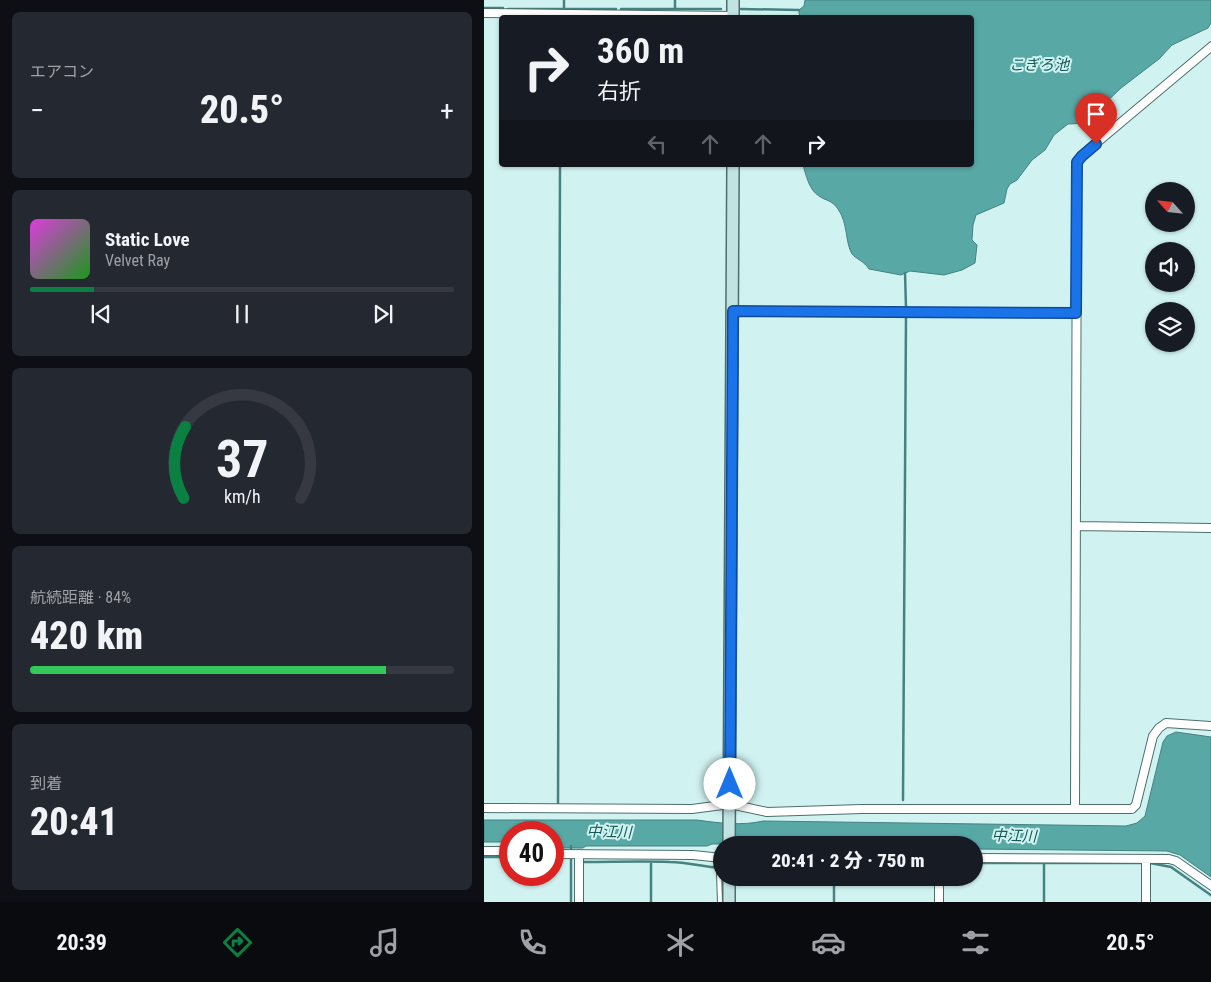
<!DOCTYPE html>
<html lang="ja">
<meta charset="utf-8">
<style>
body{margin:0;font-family:"Roboto Condensed","Noto Sans JP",sans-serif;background:#242831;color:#f1f3f6;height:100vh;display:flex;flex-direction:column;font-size:19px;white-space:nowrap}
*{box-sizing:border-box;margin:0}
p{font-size:16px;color:#9ea1a6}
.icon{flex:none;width:28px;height:28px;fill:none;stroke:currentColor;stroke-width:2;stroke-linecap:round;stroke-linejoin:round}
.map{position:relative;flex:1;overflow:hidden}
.sheet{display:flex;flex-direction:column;gap:12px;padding:12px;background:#0d0f14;width:484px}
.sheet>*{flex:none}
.guide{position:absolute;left:15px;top:15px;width:475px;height:152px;border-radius:5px;box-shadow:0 1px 4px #0004;background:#171b24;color:#f1f3f6;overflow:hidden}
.needle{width:32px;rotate:297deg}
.controls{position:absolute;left:661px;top:182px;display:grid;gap:10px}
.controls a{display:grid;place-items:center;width:50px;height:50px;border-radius:50%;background:#171b24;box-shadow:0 1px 4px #0004;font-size:25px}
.speed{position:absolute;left:15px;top:821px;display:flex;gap:10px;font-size:25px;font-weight:700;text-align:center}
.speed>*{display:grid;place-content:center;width:65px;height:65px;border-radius:50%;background:#171b24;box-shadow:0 1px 4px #0004;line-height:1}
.speed .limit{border:8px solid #d22;background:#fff;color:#111}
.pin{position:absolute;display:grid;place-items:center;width:42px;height:42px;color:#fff;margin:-51px -21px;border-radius:50% 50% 50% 0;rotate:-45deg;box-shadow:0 0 5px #0007}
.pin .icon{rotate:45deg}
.me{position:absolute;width:55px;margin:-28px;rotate:0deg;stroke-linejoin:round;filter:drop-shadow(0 0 4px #0008)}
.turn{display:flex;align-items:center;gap:18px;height:105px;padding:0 15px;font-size:22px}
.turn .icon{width:65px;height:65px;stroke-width:2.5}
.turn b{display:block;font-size:35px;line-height:42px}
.lanes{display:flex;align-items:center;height:48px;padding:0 15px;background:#0003;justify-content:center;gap:25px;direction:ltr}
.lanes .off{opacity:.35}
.big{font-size:38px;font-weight:800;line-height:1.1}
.sheet .tile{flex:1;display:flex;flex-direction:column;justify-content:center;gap:8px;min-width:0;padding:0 18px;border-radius:8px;background:#242831}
.sheet .dial{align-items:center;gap:0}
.dial svg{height:130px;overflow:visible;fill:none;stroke:#363941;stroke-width:7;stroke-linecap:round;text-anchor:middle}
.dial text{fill:#f1f3f6;stroke:none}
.song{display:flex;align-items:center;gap:15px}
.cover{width:60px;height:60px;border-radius:8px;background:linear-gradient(135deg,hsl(300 70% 55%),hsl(120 70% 35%))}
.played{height:5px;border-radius:2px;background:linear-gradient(90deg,#0b8043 15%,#363941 15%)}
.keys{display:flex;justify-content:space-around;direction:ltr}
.heat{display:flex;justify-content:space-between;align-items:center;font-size:28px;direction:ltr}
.charge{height:8px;border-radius:4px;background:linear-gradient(90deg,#34c759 84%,#363941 0)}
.trip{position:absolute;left:229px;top:836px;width:270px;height:50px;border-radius:25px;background:#171b24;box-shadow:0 1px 4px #0004;font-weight:800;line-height:50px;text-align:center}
.tab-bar{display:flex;height:80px;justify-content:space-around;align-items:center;background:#090b0e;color:#9ea1a6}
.tab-bar .icon{width:35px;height:35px}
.tab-bar .active{color:#0b8043}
.tab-bar b{font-size:22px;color:#f1f3f6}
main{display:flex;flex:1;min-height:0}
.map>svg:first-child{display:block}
.water{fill:#58a8a6;stroke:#468281}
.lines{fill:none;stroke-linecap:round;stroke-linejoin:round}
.stream{stroke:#468281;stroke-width:2.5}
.lane-casing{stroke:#4e6e6c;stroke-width:6}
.street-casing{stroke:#4e6e6c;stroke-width:10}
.secondary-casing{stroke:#4e6e6c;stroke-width:14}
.lane{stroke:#fff;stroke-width:4}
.street{stroke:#fff;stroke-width:8}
.secondary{stroke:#c1e3e2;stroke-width:11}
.route-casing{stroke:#114b97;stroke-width:12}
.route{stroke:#1a73e8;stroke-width:9}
.labels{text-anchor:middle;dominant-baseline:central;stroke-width:4;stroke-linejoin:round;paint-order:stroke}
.water-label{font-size:15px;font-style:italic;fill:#135857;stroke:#d0f3f1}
</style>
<main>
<section class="sheet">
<div class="tile"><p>エアコン</p>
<div class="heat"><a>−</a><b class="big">20.5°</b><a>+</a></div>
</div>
<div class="tile">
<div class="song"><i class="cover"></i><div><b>Static Love</b><p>Velvet Ray</p></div></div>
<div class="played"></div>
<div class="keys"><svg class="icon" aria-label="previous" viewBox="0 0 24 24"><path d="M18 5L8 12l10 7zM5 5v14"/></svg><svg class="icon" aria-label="pause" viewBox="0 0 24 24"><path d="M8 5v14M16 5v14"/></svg><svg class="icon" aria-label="next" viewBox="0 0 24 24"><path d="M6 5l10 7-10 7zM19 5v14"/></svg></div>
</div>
<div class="tile dial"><svg viewBox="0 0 100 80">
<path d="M14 69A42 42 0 1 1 86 69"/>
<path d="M14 69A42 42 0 0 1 15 25" stroke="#0b8043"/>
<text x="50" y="56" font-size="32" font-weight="700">37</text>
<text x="50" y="72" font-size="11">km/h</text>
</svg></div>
<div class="tile"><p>航続距離 · 84%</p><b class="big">420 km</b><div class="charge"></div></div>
<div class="tile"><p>到着</p><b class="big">20:41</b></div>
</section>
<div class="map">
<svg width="728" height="902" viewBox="0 0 728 902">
<rect width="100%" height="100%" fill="#d0f3f1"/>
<path class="water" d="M 321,0 L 727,0 L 727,23 L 724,28 L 688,45 L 675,59 L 637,88 L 613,111 L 604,123 L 584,124 L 570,135 L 561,150 L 548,160 L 533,180 L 526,184 L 523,189 L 520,203 L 492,215 L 489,225 L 488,240 L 493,245 L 491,263 L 478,270 L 460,275 L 426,271 L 417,275 L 385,269 C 380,261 372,259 368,254 C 361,242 364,223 354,209 C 348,200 342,201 335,196 C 325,190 322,175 319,165 L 488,165 L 488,18 L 318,17 L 315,14 L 315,10 L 320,6 Z
M 692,732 L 727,737 L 727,877 L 696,855 L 683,851 L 490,849 L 490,845 L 228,844 L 223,846 L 102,846 L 99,848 L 71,848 L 69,846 L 69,832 L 26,832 L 26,842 L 0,842 L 0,820 L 213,820 C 234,823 258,826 279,821 L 642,826 L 653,823 L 661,816 L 679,742 L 683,736 Z"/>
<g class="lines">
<path class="stream" d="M 80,0 L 80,8
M 0,8 L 19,8
M 191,8 L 191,0
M 24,9 L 132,9
M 137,9 L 237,9
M 257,9 L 315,10
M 421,273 L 422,308
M 419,800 L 422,315
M 74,806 L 76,165
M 0,857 L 26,857
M 100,862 C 129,862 157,861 186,862 C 203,862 219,867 236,868
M 490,863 L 659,863
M 666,863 L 687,867 L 728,896
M 87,902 L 87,846
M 167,902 L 167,862
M 350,902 L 350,878
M 560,902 L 560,864"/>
<g class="lane-casing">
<path id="lane" d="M 235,874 L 236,902"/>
</g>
<g class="street-casing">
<path id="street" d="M 0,13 L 249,16
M 249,311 L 592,313
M 592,526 L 728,528
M 0,808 L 208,809 L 246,804 L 283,812 L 378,809 L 648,809 L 652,805 L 669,736 L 675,728 L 682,723 L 728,726
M 591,809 L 593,162 L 597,156 L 728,46
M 0,851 L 26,851
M 69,854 L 209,855 L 238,858
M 490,858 L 685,859 L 692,861 L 728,886
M 95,902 L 95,854
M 455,902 L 455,878
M 662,902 L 662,859"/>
</g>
<g class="secondary-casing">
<path id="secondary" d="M 249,18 L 249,0
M 245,845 L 249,165
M 245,902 L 245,878"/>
</g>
<use href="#lane" class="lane"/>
<use href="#street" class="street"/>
<use href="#secondary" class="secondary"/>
</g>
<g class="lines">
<g class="route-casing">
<path id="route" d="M 246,784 L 249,311 L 592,313 L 593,162 L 598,156 L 612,144"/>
</g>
<use href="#route" class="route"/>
</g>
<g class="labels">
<g class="water-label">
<text x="555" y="65">こぎろ池</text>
<text transform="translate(125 832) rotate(1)">中江川</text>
<text transform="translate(530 836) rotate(1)">中江川</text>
</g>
</g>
</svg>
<div class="controls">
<a><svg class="needle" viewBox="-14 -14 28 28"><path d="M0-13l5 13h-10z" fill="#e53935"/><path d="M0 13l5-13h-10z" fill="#9ea1a6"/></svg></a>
<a><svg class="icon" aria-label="sound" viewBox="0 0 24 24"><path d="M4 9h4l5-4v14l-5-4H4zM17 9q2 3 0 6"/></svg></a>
<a><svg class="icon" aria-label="layers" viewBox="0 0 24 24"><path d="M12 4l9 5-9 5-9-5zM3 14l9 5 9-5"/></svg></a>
</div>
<div class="speed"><div class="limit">40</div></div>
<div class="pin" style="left:612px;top:144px;background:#d93025"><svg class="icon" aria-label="arrive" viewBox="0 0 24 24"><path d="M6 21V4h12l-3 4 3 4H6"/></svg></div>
<svg class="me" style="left:246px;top:784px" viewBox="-20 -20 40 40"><circle r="19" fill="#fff"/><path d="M0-13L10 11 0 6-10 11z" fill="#1a73e8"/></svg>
<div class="trip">20:41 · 2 分 · 750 m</div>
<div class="guide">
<div class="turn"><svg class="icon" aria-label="right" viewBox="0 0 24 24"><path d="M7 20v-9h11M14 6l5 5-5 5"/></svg><div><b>360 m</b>右折</div></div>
<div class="lanes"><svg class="icon off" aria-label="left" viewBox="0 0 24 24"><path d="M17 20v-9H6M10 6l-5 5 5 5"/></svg><svg class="icon off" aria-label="ahead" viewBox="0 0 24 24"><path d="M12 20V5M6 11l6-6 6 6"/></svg><svg class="icon off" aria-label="ahead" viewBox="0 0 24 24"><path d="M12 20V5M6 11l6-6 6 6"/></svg><svg class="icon" aria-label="right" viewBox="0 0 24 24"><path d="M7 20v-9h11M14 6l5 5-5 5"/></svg></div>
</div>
</div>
</main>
<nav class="tab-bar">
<b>20:39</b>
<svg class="icon active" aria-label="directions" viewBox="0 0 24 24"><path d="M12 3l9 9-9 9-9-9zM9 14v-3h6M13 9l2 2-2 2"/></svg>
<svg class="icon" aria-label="music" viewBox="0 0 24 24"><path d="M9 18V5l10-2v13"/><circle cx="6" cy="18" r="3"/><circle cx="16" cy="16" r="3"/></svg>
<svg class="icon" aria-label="phone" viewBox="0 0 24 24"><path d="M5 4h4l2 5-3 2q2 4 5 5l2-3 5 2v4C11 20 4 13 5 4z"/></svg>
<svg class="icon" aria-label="climate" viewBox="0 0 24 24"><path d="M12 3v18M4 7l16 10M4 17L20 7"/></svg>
<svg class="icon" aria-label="car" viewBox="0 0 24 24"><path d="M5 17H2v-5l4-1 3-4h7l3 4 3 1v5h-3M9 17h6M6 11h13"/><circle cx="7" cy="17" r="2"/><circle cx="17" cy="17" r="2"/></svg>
<svg class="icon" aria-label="filters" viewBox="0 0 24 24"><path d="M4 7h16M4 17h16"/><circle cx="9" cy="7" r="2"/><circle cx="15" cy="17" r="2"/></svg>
<b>20.5°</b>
</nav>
